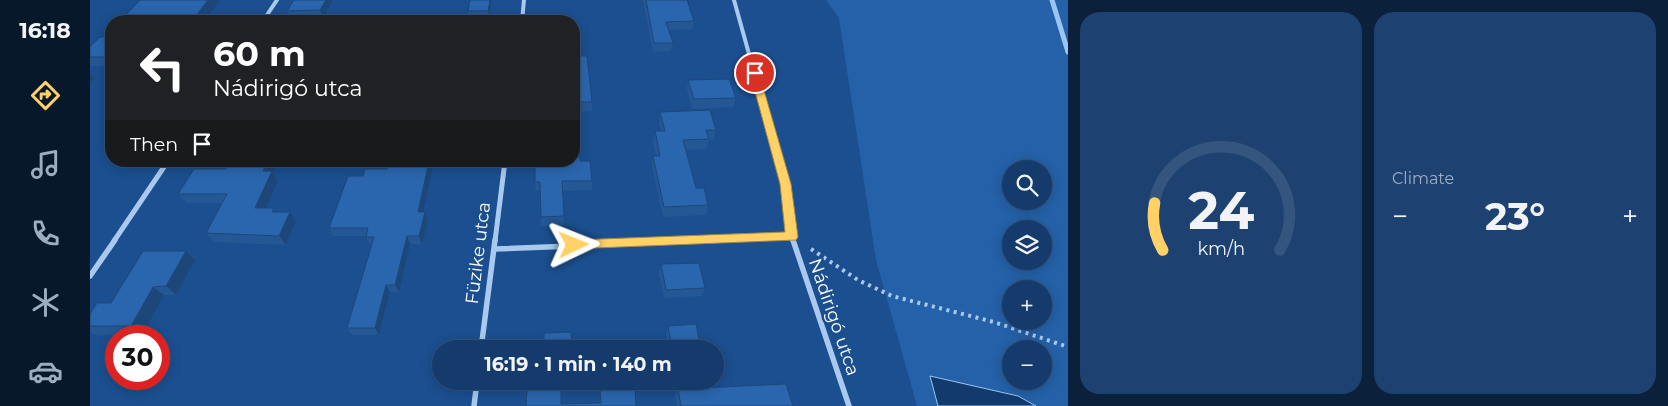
<!DOCTYPE html>
<meta charset="utf-8">
<style>
body{margin:0;font-family:Montserrat,sans-serif;background:#1d4271;color:#f1f3f6;height:100vh;display:flex;flex-direction:column;font-size:19px;white-space:nowrap}
*{box-sizing:border-box;margin:0}
p{font-size:16px;color:#9dadc1}
.icon{flex:none;width:28px;height:28px;fill:none;stroke:currentColor;stroke-width:2;stroke-linecap:round;stroke-linejoin:round}
.map{position:relative;flex:1;overflow:hidden}
.details{display:flex;flex-direction:column;gap:12px;padding:12px;background:#0b203b;width:600px}
.details>*{flex:none}
.hud{position:absolute;left:15px;top:15px;width:475px;height:152px;border-radius:20px;box-shadow:0 2px 12px #0003,0 0 0 1px #33557e;background:#202124;color:#fff;overflow:hidden}
.controls{position:absolute;left:912px;top:160px;display:grid;gap:10px}
.controls a{display:grid;place-items:center;width:50px;height:50px;border-radius:50%;background:#143b6b;box-shadow:0 2px 12px #0003,0 0 0 1px #33557e;font-size:25px}
.speed{position:absolute;left:15px;top:325px;display:flex;gap:10px;font-size:25px;font-weight:700;text-align:center}
.speed>*{display:grid;place-content:center;width:65px;height:65px;border-radius:50%;background:#143b6b;box-shadow:0 2px 12px #0003,0 0 0 1px #33557e;line-height:1}
.speed .limit{border:8px solid #d22;background:#fff;color:#111}
.pin{position:absolute;display:grid;place-items:center;width:42px;height:42px;color:#fff;margin:-21px;border:2px solid #fff;border-radius:50%;box-shadow:0 1px 5px #0007}
.me{position:absolute;width:55px;margin:-28px;rotate:88deg;stroke-linejoin:round;filter:drop-shadow(0 0 4px #0008)}
.turn{display:flex;align-items:center;gap:18px;height:105px;padding:0 25px;font-size:22px}
.turn .icon{width:65px;height:65px;stroke-width:2.5}
.turn b{display:block;font-size:35px;line-height:42px}
.then{display:flex;align-items:center;height:48px;padding:0 25px;background:#0003;gap:10px;font-size:19px}
.big{font-size:38px;font-weight:700;line-height:1.1}
.details .tile{flex:1;display:flex;flex-direction:column;justify-content:center;gap:8px;min-width:0;padding:0 18px;border-radius:20px;background:#1d4271}
.details .dial{align-items:center;gap:0}
.dial svg{height:130px;overflow:visible;fill:none;stroke:#33557e;stroke-width:7;stroke-linecap:round;text-anchor:middle}
.dial text{fill:#f1f3f6;stroke:none}
.heat{display:flex;justify-content:space-between;align-items:center;font-size:28px;direction:ltr}
.details .tiles{flex:1;display:grid;gap:12px;grid-template-columns:repeat(2,1fr)}
.trip{position:absolute;left:342px;top:340px;width:292px;height:50px;border-radius:25px;background:#143b6b;box-shadow:0 2px 12px #0003,0 0 0 1px #33557e;font-weight:700;line-height:50px;text-align:center}
main{display:flex;flex:1;min-height:0}
.dock{display:flex;flex-direction:column;width:90px;justify-content:space-around;align-items:center;background:#08182b;color:#9dadc1}
.dock .icon{width:35px;height:35px}
.dock .selected{color:#ffd166}
.dock b{font-size:22px;color:#f1f3f6}
.map>svg:first-child{display:block}
.green{fill:#2461a8;fill-rule:evenodd}
.water{fill:#123a6d;stroke:#9cc4f0}
.lines{fill:none;stroke-linecap:round;stroke-linejoin:round}
.stream{stroke:#9cc4f0;stroke-width:5}
.path{stroke:#a9c9ee;stroke-width:4;stroke-dasharray:3 4.5;stroke-linecap:butt}
.minor-far2{stroke:#a9c9ee;stroke-width:4}
.minor-far1{stroke:#a9c9ee;stroke-width:5}
.minor{stroke:#a9c9ee;stroke-width:5.5}
.wall{fill:#245895}
.shaded-wall{fill:#1d4779}
.building{fill:#2a66ad;stroke:#1d4779}
.route{fill:#ffd166;stroke:#a68842}
.labels{text-anchor:middle;dominant-baseline:central;stroke-width:5;stroke-linejoin:round;paint-order:stroke}
.street-label{font-size:18px;fill:#fff;stroke:#1b4f8f}
</style>
<main>
<nav class="dock">
<b>16:18</b>
<svg class="icon selected" aria-label="directions" viewBox="0 0 24 24"><path d="M12 3l9 9-9 9-9-9zM9 14v-3h6M13 9l2 2-2 2"/></svg>
<svg class="icon" aria-label="music" viewBox="0 0 24 24"><path d="M9 18V5l10-2v13"/><circle cx="6" cy="18" r="3"/><circle cx="16" cy="16" r="3"/></svg>
<svg class="icon" aria-label="phone" viewBox="0 0 24 24"><path d="M5 4h4l2 5-3 2q2 4 5 5l2-3 5 2v4C11 20 4 13 5 4z"/></svg>
<svg class="icon" aria-label="climate" viewBox="0 0 24 24"><path d="M12 3v18M4 7l16 10M4 17L20 7"/></svg>
<svg class="icon" aria-label="car" viewBox="0 0 24 24"><path d="M5 17H2v-5l4-1 3-4h7l3 4 3 1v5h-3M9 17h6M6 11h13"/><circle cx="7" cy="17" r="2"/><circle cx="17" cy="17" r="2"/></svg>
</nav>
<div class="map">
<svg width="978" height="406" viewBox="0 0 978 406">
<rect width="100%" height="100%" fill="#1b4f8f"/>
<path class="green" d="M 736,0 L 978,0 L 978,406 L 827,406 L 786,260 L 749,18 ZM 921,169 L 954,169 L 954,201 L 921,201 ZM 921,229 L 954,229 L 954,261 L 921,261 ZM 921,289 L 954,289 L 954,321 L 921,321 ZM 921,349 L 954,349 L 954,381 L 921,381 Z"/>
<path class="water" d="M 840,376 L 928,396 L 946,406 L 848,406 Z"/>
<g class="lines">
<path class="stream" d="M 962,0 L 978,52"/>
<path class="path" d="M 721,249 L 768,280 L 802,296 L 904,322 L 978,347"/>
<path class="minor-far2" d="M 644,0 L 674,108
M 173,21 L 187,0
M 432,21 L 434,0"/>
<path class="minor-far1" d="M 673,106 L 695,184 L 703,241
M 24,241 L 78,161
M 405,241 L 415,161
M 606,241 L 702,237"/>
<path class="minor" d="M 703,240 L 759,406
M 404,249 L 637,240
M 0,276 L 25,240
M 391,349 L 405,240
M 384,406 L 387,381"/>
</g>
<path class="wall" d="M 204,0 L 243,0 L 233,18 L 201,18 L 197,11 Z
M 402,0 L 399,16 L 379,17 L 378,11 Z
M 553,0 L 597,0 L 604,21 L 603,29 L 579,30 L 583,43 L 581,51 L 563,52 Z
M 21,31 L 21,66 L 0,66 L 0,47 L 16,37 Z
M 484,56 L 502,102 L 502,111 L 485,112 L 490,161 L 502,181 L 502,190 L 472,191 L 474,225 L 451,226 L 450,191 L 446,191 L 445,182 Z
M 598,80 L 646,98 L 643,107 L 602,109 L 597,90 Z
M 570,112 L 626,130 L 623,140 L 619,140 L 616,149 L 596,150 L 606,188 L 618,205 L 616,215 L 573,217 L 562,166 L 563,156 L 566,156 L 563,141 L 565,131 L 571,131 L 569,122 Z
M 140,161 L 189,161 L 183,173 L 188,181 L 176,208 L 186,212 L 200,212 L 206,221 L 196,245 L 124,242 L 116,233 L 132,203 L 97,203 L 88,194 L 136,169 Z
M 333,212 L 335,212 L 338,221 L 332,244 L 320,244 L 309,292 L 300,292 L 289,335 L 262,335 L 257,328 L 281,245 L 280,245 L 276,236 L 243,236 L 239,228 Z
M 105,260 L 86,295 L 74,295 L 53,334 L 5,335 L 0,332 L 0,314 Z
M 571,264 L 615,288 L 612,296 L 574,298 L 569,273 Z
M 578,326 L 611,349 L 578,349 L 576,334 Z
M 510,388 L 546,406 L 436,406 L 510,403 Z
M 588,389 L 703,406 L 587,406 L 585,396 Z"/>
<path class="shaded-wall" d="M 118,0 L 130,0 L 114,21 L 102,21 Z
M 236,0 L 243,0 L 233,18 L 230,10 Z
M 400,0 L 402,0 L 399,16 L 398,11 Z
M 0,73 L 5,78 L 0,83 Z
M 178,161 L 189,161 L 183,173 L 188,181 L 172,217 L 165,208 L 173,171 Z
M 339,161 L 344,161 L 331,221 L 328,212 Z
M 200,212 L 206,221 L 196,245 L 189,236 Z
M 335,212 L 338,221 L 332,244 L 329,236 Z
M 317,236 L 320,244 L 309,292 L 305,285 Z
M 96,251 L 105,260 L 86,295 L 76,286 Z
M 296,285 L 300,292 L 289,335 L 285,328 Z
M 63,287 L 74,295 L 53,334 L 41,326 Z"/>
<path class="building" d="M 50,0 L 118,0 L 102,21 L 30,21 Z
M 204,0 L 236,0 L 230,10 L 197,11 Z
M 380,0 L 400,0 L 398,11 L 378,11 Z
M 556,0 L 597,0 L 604,21 L 576,22 L 583,43 L 564,43 Z
M 21,31 L 21,57 L 0,57 L 0,47 L 10,37 L 16,37 Z
M 484,56 L 497,56 L 502,102 L 485,102 L 490,161 L 500,161 L 502,181 L 472,181 L 474,216 L 451,217 L 450,182 L 445,182 L 445,161 L 484,161 Z
M 639,79 L 646,98 L 604,99 L 598,80 Z
M 620,110 L 626,130 L 616,130 L 619,139 L 593,140 L 606,188 L 614,188 L 618,205 L 574,207 L 563,156 L 570,156 L 565,131 L 575,131 L 570,112 Z
M 140,161 L 178,161 L 173,171 L 182,171 L 165,208 L 184,208 L 182,212 L 200,212 L 189,236 L 116,233 L 137,194 L 88,194 L 104,169 L 136,169 Z
M 299,161 L 339,161 L 328,212 L 335,212 L 329,236 L 317,236 L 305,285 L 296,285 L 285,328 L 257,328 L 284,237 L 276,237 L 278,228 L 239,228 L 258,176 L 273,176 L 275,169 L 297,169 Z
M 53,251 L 96,251 L 76,286 L 63,287 L 41,326 L 0,326 L 0,314 L 7,303 L 21,303 Z
M 609,263 L 615,288 L 576,290 L 571,264 Z
M 606,324 L 611,349 L 582,349 L 578,326 Z
M 481,332 L 482,349 L 454,349 L 454,333 Z
M 696,384 L 703,406 L 591,406 L 588,389 Z
M 545,387 L 546,406 L 436,406 L 437,390 L 471,389 L 471,404 L 511,403 L 510,388 Z"/>
<path class="route" d="M 661,71 L 669,73 L 701,184 L 708,237 L 706,240 L 479,249 L 477,245 L 484,240 L 695,232 L 690,184 L 660,73 Z"/>
<g class="labels">
<g class="street-label">
<text transform="translate(388 253) rotate(-83)">Füzike utca</text>
<text transform="translate(744 317) rotate(71)">Nádirigó utca</text>
</g>
</g>
</svg>
<div class="controls">
<a><svg class="icon" aria-label="search" viewBox="0 0 24 24"><circle cx="10" cy="10" r="6"/><path d="M15 15l6 6"/></svg></a>
<a><svg class="icon" aria-label="layers" viewBox="0 0 24 24"><path d="M12 4l9 5-9 5-9-5zM3 14l9 5 9-5"/></svg></a>
<a>+</a>
<a>−</a>
</div>
<div class="speed"><div class="limit">30</div></div>
<div class="pin" style="left:665px;top:73px;background:#d93025"><svg class="icon" aria-label="arrive" viewBox="0 0 24 24"><path d="M6 21V4h12l-3 4 3 4H6"/></svg></div>
<svg class="me" style="left:484px;top:245px" viewBox="-20 -20 40 40"><path d="M0-17L14 15 0 8-14 15z" fill="#ffd166" stroke="#fff" stroke-width="4"/></svg>
<div class="trip">16:19 · 1 min · 140 m</div>
<div class="hud">
<div class="turn"><svg class="icon" aria-label="left" viewBox="0 0 24 24"><path d="M17 20v-9H6M10 6l-5 5 5 5"/></svg><div><b>60 m</b>Nádirigó utca</div></div>
<div class="then">Then<svg class="icon" aria-label="arrive" viewBox="0 0 24 24"><path d="M6 21V4h12l-3 4 3 4H6"/></svg></div>
</div>
</div>
<section class="details">
<div class="tiles">
<div class="tile dial"><svg viewBox="0 0 100 80">
<path d="M14 69A42 42 0 1 1 86 69"/>
<path d="M14 69A42 42 0 0 1 9 40" stroke="#ffd166"/>
<text x="50" y="56" font-size="32" font-weight="700">24</text>
<text x="50" y="72" font-size="11">km/h</text>
</svg></div>
<div class="tile"><p>Climate</p>
<div class="heat"><a>−</a><b class="big">23°</b><a>+</a></div>
</div>
</div>
</section>
</main>
